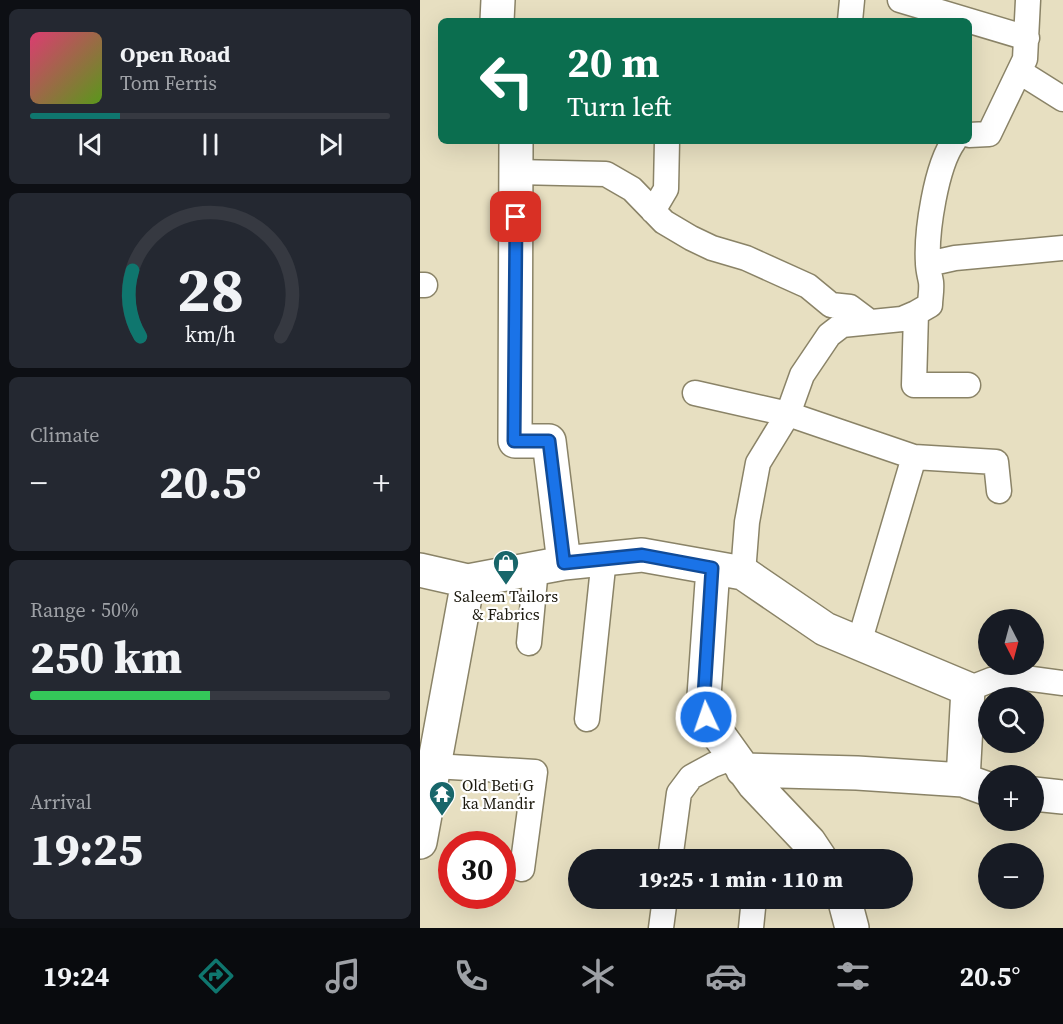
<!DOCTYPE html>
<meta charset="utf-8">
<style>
body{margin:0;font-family:"Source Serif 4",serif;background:#242831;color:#f1f3f6;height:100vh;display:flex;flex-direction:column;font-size:22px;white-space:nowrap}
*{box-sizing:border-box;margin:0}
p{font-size:20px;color:#9ea1a6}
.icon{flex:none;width:33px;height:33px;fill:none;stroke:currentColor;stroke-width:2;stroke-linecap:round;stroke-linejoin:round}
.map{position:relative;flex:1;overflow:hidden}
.side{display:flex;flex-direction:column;gap:9px;padding:9px;background:#0d0f14;width:420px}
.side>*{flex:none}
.top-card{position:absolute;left:18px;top:18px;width:534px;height:126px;border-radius:9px;box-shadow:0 6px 24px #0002;background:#0b6e4f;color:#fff;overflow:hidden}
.needle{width:39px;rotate:174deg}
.controls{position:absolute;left:558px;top:609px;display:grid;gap:12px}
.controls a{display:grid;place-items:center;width:66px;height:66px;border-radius:50%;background:#171b24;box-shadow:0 6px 24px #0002;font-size:30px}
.speed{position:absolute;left:18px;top:831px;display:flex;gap:12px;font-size:30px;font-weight:700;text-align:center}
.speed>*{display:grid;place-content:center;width:78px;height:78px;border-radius:50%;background:#171b24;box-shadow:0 6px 24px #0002;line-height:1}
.speed .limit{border:9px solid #d22;background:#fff;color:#111}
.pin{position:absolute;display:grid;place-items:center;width:51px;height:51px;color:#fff;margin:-26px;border-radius:12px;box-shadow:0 3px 9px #0006}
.me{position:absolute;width:66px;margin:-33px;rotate:357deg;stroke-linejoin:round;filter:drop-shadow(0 0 4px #0008)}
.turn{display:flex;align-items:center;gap:21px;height:126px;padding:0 30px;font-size:27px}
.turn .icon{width:78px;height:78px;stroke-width:2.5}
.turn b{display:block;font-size:42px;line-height:51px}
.big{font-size:45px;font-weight:800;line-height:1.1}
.side .tile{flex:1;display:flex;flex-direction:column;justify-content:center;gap:9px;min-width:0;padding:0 21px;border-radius:9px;background:#242831}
.side .dial{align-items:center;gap:0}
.dial svg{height:156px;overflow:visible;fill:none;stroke:#363941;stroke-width:7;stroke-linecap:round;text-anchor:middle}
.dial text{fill:#f1f3f6;stroke:none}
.song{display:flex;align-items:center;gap:18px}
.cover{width:72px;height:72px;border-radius:9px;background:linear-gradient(135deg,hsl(340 70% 55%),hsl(90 70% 35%))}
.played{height:6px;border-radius:3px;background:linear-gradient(90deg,#0f766e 25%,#363941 25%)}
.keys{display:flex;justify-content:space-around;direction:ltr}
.heat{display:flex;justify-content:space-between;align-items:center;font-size:33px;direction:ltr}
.charge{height:9px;border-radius:4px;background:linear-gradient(90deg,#34c759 50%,#363941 0)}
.trip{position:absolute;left:148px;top:849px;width:345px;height:60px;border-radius:30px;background:#171b24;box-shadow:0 6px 24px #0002;font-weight:800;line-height:60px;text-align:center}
.dock{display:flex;height:96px;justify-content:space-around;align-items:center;background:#090b0e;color:#9ea1a6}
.dock .icon{width:42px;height:42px}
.dock .on{color:#0f766e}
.dock b{font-size:27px;color:#f1f3f6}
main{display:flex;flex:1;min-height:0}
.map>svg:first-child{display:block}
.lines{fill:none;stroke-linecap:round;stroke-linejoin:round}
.lane-casing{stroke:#8a8367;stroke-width:27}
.street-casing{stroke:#8a8367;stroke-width:36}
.lane{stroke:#fff;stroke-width:24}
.street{stroke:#fff;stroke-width:33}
.route-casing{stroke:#114b97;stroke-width:15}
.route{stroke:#1a73e8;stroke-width:10}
.labels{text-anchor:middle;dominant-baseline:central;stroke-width:4.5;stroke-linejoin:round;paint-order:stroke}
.poi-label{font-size:16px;fill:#1c190e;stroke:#fff}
</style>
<main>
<section class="side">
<div class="tile">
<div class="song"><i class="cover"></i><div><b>Open Road</b><p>Tom Ferris</p></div></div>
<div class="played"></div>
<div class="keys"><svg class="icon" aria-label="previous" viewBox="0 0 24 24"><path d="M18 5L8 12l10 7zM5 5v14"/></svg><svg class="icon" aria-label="pause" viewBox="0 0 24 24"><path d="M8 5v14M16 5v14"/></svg><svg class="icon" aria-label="next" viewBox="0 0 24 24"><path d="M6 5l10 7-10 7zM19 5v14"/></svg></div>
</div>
<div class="tile dial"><svg viewBox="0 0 100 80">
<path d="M14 69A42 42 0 1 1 86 69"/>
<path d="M14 69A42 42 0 0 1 10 35" stroke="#0f766e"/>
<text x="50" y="56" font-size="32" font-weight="700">28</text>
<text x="50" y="72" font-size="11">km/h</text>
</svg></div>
<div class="tile"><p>Climate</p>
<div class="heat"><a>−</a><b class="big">20.5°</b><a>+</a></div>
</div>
<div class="tile"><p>Range · 50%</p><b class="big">250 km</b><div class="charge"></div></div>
<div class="tile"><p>Arrival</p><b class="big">19:25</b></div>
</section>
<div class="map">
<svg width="643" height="928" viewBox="0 0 643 928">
<rect width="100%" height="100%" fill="#e7dfc1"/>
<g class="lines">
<g class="lane-casing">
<path id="lane" d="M 480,0 L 607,38
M 430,21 L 432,0
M 600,72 L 643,99
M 549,135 L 569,134 L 605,59 L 608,0
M 96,172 L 186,174 L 212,189 L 244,222 L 271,238 L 292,248 L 326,258 L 388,286 L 411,305 L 430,307 L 450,322
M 233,211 L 246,189 L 247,141
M 508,264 L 535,258 L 643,248
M 0,285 L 5,285
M 496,313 L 494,385 L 548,385
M 275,393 L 368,414 L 494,457
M 323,573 L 327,522 L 338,463 L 368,414 L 382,375 L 409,335 L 422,325 L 482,319 L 496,313 L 510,305 C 510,298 512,290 511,282 C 510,276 508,270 508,263 C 506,232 516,166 534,141
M 109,643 L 116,568
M 439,643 L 494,457 L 576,462 L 579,491
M 548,689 L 571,680 L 597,677 L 643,683
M 167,719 L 184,558
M 14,766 L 115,772 L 102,869
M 250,860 L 259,793 L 271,777 L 293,765 L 314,757
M 241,928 L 245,898
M 331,928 L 334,898"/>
</g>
<g class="street-casing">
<path id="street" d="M 77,21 L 78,0
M 96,141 L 95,441 L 129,441 L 144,563
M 293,568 L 284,696 L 286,717 L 334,784 L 389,842 L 401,860
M 0,570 L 48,581 L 144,563 L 222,555 L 323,573 L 405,629 L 548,689 L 543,780 L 568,789
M 323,770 L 437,773 L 543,780
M 614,794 L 643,797
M 0,842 L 48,581
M 424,898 L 432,928"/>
</g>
<use href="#lane" class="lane"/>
<use href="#street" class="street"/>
</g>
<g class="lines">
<g class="route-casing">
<path id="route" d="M 96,217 L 94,441 L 129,441 L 144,563 L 222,555 L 292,568 L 284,696 L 286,717"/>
</g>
<use href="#route" class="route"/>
</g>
<defs>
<g id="shop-pin" transform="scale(1.35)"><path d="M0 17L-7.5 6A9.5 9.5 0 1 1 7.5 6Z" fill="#18666a" stroke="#fff"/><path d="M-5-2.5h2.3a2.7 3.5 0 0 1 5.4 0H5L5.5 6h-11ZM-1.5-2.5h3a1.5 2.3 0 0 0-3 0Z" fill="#fff"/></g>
<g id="temple-pin" transform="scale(1.35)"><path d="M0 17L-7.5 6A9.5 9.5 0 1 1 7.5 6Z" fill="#18666a" stroke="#fff"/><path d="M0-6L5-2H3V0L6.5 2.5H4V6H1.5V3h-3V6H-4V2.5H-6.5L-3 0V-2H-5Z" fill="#fff"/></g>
</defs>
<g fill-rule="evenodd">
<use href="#shop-pin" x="86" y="563"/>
<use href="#temple-pin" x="22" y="794"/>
</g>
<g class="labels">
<g class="poi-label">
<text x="86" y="596">Saleem Tailors<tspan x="86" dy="18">&amp; Fabrics</tspan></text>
<text x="42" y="785" text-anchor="start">Old Beti G<tspan x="42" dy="18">ka Mandir</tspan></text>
</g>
</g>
</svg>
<div class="controls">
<a><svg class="needle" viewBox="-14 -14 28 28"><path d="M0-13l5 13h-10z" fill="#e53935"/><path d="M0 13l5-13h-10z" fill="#9ea1a6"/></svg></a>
<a><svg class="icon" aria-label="search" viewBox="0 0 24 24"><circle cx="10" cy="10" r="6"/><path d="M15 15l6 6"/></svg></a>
<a>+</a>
<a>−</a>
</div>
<div class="speed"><div class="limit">30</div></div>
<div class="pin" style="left:96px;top:217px;background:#d93025"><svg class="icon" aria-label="arrive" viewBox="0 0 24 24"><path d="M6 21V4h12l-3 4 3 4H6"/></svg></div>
<svg class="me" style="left:286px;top:717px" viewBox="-20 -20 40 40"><circle r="17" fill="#1a73e8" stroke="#fff" stroke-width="3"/><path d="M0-11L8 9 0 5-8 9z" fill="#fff"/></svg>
<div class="trip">19:25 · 1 min · 110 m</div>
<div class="top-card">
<div class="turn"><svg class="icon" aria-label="left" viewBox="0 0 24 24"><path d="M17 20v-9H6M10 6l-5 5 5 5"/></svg><div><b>20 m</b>Turn left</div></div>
</div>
</div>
</main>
<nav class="dock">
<b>19:24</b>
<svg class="icon on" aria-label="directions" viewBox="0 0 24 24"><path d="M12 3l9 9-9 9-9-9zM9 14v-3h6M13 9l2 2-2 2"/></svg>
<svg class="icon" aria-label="music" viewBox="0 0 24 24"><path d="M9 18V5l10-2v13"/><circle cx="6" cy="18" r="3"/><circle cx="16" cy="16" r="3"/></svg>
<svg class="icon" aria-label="phone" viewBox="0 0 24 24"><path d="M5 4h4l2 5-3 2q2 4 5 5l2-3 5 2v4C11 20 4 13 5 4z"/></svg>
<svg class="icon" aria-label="climate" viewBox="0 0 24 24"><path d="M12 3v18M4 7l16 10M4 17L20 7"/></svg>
<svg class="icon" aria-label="car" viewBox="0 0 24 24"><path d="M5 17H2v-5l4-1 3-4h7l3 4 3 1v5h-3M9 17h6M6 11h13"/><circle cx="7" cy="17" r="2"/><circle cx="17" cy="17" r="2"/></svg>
<svg class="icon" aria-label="filters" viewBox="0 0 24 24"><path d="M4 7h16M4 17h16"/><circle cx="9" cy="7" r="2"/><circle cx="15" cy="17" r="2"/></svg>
<b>20.5°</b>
</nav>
